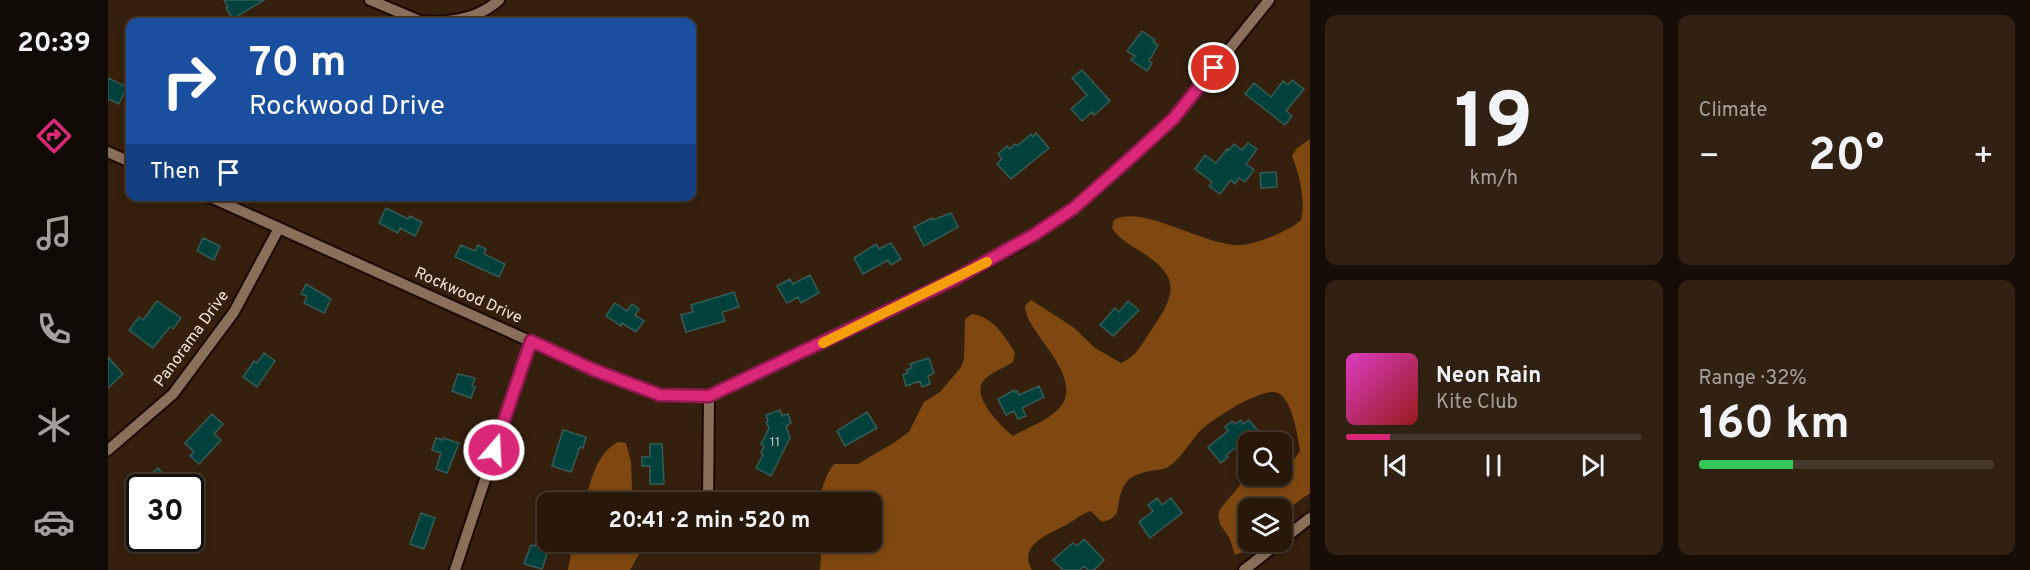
<!DOCTYPE html>
<meta charset="utf-8">
<style>
body{margin:0;font-family:Overpass,sans-serif;background:#302113;color:#f1f3f6;height:100vh;display:flex;flex-direction:column;font-size:22px;white-space:nowrap}
*{box-sizing:border-box;margin:0}
p{font-size:20px;color:#a5a09c}
.icon{flex:none;width:33px;height:33px;fill:none;stroke:currentColor;stroke-width:2;stroke-linecap:round;stroke-linejoin:round}
.map{position:relative;flex:1;overflow:hidden}
.side{display:flex;flex-direction:column;gap:15px;padding:15px;background:#160d06;width:720px}
.side>*{flex:none}
.banner{position:absolute;left:18px;top:18px;width:570px;height:183px;border-radius:12px;box-shadow:0 3px 9px #0003,0 0 0 2px #44372b;background:#1a4fa0;color:#fff;overflow:hidden}
.fabs{position:absolute;left:1130px;top:432px;display:grid;gap:12px}
.fabs a{display:grid;place-items:center;width:54px;height:54px;border-radius:12px;background:#28180a;box-shadow:0 3px 9px #0003,0 0 0 2px #44372b;font-size:30px}
.speed{position:absolute;left:18px;top:474px;display:flex;gap:12px;font-size:30px;font-weight:700;text-align:center}
.speed>*{display:grid;place-content:center;width:78px;height:78px;border-radius:50%;background:#28180a;box-shadow:0 3px 9px #0003,0 0 0 2px #44372b;line-height:1}
.speed .limit{border:3px solid #111;border-radius:9px;background:#fff;color:#111}
.pin{position:absolute;display:grid;place-items:center;width:51px;height:51px;color:#fff;margin:-26px;border:3px solid #fff;border-radius:50%;box-shadow:0 2px 6px #0007}
.me{position:absolute;width:66px;margin:-33px;rotate:19deg;stroke-linejoin:round;filter:drop-shadow(0 0 4px #0008)}
.turn{display:flex;align-items:center;gap:21px;height:126px;padding:0 24px;font-size:27px}
.turn .icon{width:78px;height:78px;stroke-width:2.5}
.turn b{display:block;font-size:42px;line-height:51px}
.then{display:flex;align-items:center;height:57px;padding:0 24px;background:#0003;gap:12px;font-size:22px}
.big{font-size:45px;font-weight:700;line-height:1.1}
.side .tile{flex:1;display:flex;flex-direction:column;justify-content:center;gap:9px;min-width:0;padding:0 21px;border-radius:12px;background:#302113}
.side .dial{align-items:center;gap:0}
.dial b{font-size:78px;line-height:1}
.song{display:flex;align-items:center;gap:18px}
.cover{width:72px;height:72px;border-radius:9px;background:linear-gradient(135deg,hsl(310 70% 55%),hsl(0 70% 35%))}
.played{height:6px;border-radius:3px;background:linear-gradient(90deg,#db2777 15%,#44372b 15%)}
.keys{display:flex;justify-content:space-around;direction:ltr}
.heat{display:flex;justify-content:space-between;align-items:center;font-size:33px;direction:ltr}
.charge{height:9px;border-radius:4px;background:linear-gradient(90deg,#34c759 32%,#44372b 0)}
.side .tiles{flex:1;display:grid;gap:15px;grid-template-columns:repeat(2,1fr)}
.trip{position:absolute;left:429px;top:492px;width:345px;height:60px;border-radius:12px;background:#28180a;box-shadow:0 3px 9px #0003,0 0 0 2px #44372b;font-weight:700;line-height:60px;text-align:center}
main{display:flex;flex:1;min-height:0}
.dock{display:flex;flex-direction:column;width:108px;justify-content:space-around;align-items:center;background:#100a04;color:#a5a09c}
.dock .icon{width:42px;height:42px}
.dock .on{color:#db2777}
.dock b{font-size:27px;color:#f1f3f6}
.map>svg:first-child{display:block}
.forest{fill:#7e4810}
.building{fill:#01413c;stroke:#365c57;stroke-width:1.5}
.lines{fill:none;stroke-linecap:round;stroke-linejoin:round}
.street-casing{stroke:#1c0900;stroke-width:14}
.street{stroke:#8a705b;stroke-width:10}
.route-casing{stroke:#8e194d;stroke-width:15}
.route{stroke:#db2777;stroke-width:10}
.slow{stroke:#f59e0b;stroke-width:10}
.labels{text-anchor:middle;dominant-baseline:central;stroke-width:6;stroke-linejoin:round;paint-order:stroke}
.number-label{font-size:14px;fill:#b6bbb1}
.street-label{font-size:16px;fill:#f2e4d8;stroke:#35200d}
</style>
<main>
<nav class="dock">
<b>20:39</b>
<svg class="icon on" aria-label="directions" viewBox="0 0 24 24"><path d="M12 3l9 9-9 9-9-9zM9 14v-3h6M13 9l2 2-2 2"/></svg>
<svg class="icon" aria-label="music" viewBox="0 0 24 24"><path d="M9 18V5l10-2v13"/><circle cx="6" cy="18" r="3"/><circle cx="16" cy="16" r="3"/></svg>
<svg class="icon" aria-label="phone" viewBox="0 0 24 24"><path d="M5 4h4l2 5-3 2q2 4 5 5l2-3 5 2v4C11 20 4 13 5 4z"/></svg>
<svg class="icon" aria-label="climate" viewBox="0 0 24 24"><path d="M12 3v18M4 7l16 10M4 17L20 7"/></svg>
<svg class="icon" aria-label="car" viewBox="0 0 24 24"><path d="M5 17H2v-5l4-1 3-4h7l3 4 3 1v5h-3M9 17h6M6 11h13"/><circle cx="7" cy="17" r="2"/><circle cx="17" cy="17" r="2"/></svg>
</nav>
<div class="map">
<svg width="1202" height="570" viewBox="0 0 1202 570">
<rect width="100%" height="100%" fill="#35200d"/>
<path class="forest" d="M 1202,139 L 1202,493 L 1173,514 L 1173,508 L 1140,508 L 1140,542 L 1146,542 L 1135,552 L 1127,555 L 1122,539 L 1112,524 L 1110,515 L 1113,508 L 1139,477 L 1173,476 L 1173,464 L 1187,458 L 1192,451 C 1190,437 1184,399 1170,393 C 1155,386 1105,419 1093,430 C 1082,441 1074,458 1060,467 C 1055,470 1048,470 1042,471 C 1014,476 1013,489 1009,513 L 1003,519 L 994,522 L 983,511 C 973,514 967,520 958,525 C 941,534 909,545 924,570 L 712,570 L 714,542 L 764,542 L 764,502 L 711,502 C 714,488 717,476 726,464 L 750,464 L 787,442 L 801,432 L 816,402 L 832,392 L 853,367 L 856,359 L 857,319 L 864,314 C 885,317 897,336 907,353 L 905,362 C 896,368 884,372 876,380 C 862,396 893,426 905,436 C 917,429 931,424 942,416 C 976,395 949,361 933,339 C 926,328 918,319 917,306 L 923,300 L 965,327 L 987,348 L 1013,363 C 1030,356 1036,340 1046,326 C 1070,291 1070,275 1032,251 C 1021,244 1011,239 1004,228 L 1006,220 C 1034,203 1099,248 1135,245 C 1148,243 1162,238 1174,232 C 1181,228 1187,226 1193,220 C 1198,201 1191,173 1184,156 L 1188,149 Z
M 510,442 L 518,443 L 523,462 L 524,490 L 540,502 L 477,502 C 483,480 488,454 510,442 Z
M 465,542 L 546,542 L 533,551 L 522,570 L 460,570 Z"/>
<path class="building" d="M 116,0 L 156,0 L 125,19 L 118,8 L 120,7 Z
M 1034,31 L 1047,40 L 1045,42 L 1050,45 L 1041,61 L 1044,63 L 1039,71 L 1023,60 L 1027,56 L 1019,51 Z
M 974,70 L 1002,101 L 986,115 L 984,112 L 974,121 L 963,109 L 979,95 L 964,78 Z
M 0,78 L 19,87 L 11,104 L 0,99 Z
M 1184,80 L 1196,89 L 1178,111 L 1184,116 L 1177,125 L 1137,94 L 1146,83 L 1163,97 L 1175,81 L 1180,85 Z
M 928,133 L 941,148 L 903,179 L 889,164 L 894,159 L 890,154 L 899,146 L 902,149 L 907,144 L 909,146 L 923,134 L 925,137 Z
M 1140,143 L 1149,149 L 1138,164 L 1146,170 L 1137,182 L 1131,178 L 1127,184 L 1123,180 L 1112,194 L 1101,186 L 1104,182 L 1087,169 L 1097,155 L 1108,163 L 1119,149 L 1121,150 L 1126,144 L 1134,150 Z
M 1168,172 L 1169,187 L 1153,188 L 1152,173 Z
M 278,208 L 300,219 L 302,216 L 314,222 L 307,236 L 292,228 L 290,233 L 271,223 Z
M 843,213 L 850,227 L 816,246 L 806,227 L 824,218 L 825,220 Z
M 95,238 L 112,246 L 106,260 L 89,251 Z
M 783,243 L 793,259 L 783,265 L 780,260 L 755,274 L 746,258 L 768,244 L 771,249 Z
M 353,245 L 367,251 L 370,245 L 378,249 L 376,254 L 397,264 L 391,277 L 347,257 Z
M 702,275 L 711,293 L 693,303 L 690,297 L 679,303 L 669,286 L 682,279 L 685,284 Z
M 198,284 L 223,299 L 216,313 L 196,303 L 199,296 L 193,294 Z
M 626,292 L 631,307 L 614,312 L 617,321 L 578,332 L 573,315 L 585,312 L 583,305 Z
M 49,301 L 73,318 L 65,329 L 62,327 L 45,348 L 21,330 L 31,317 L 35,320 Z
M 1020,301 L 1031,310 L 1005,336 L 992,325 L 1007,308 L 1011,312 Z
M 507,303 L 519,311 L 524,304 L 531,309 L 527,315 L 536,321 L 528,332 L 514,323 L 513,326 L 498,316 Z
M 156,353 L 167,361 L 149,387 L 135,377 L 146,361 L 149,363 Z
M 0,357 L 15,374 L 0,388 Z
M 821,358 L 826,373 L 820,376 L 822,384 L 814,387 L 812,381 L 798,386 L 795,375 L 800,373 L 798,370 L 804,368 L 802,364 Z
M 350,374 L 367,378 L 364,386 L 367,387 L 363,398 L 344,391 Z
M 931,386 L 936,397 L 914,408 L 918,416 L 910,419 L 906,411 L 898,415 L 890,399 L 906,390 L 907,392 L 909,391 L 911,395 Z
M 672,410 L 674,416 L 680,414 L 683,423 L 678,426 L 682,438 L 663,476 L 648,468 L 655,455 L 653,453 L 656,446 L 653,444 L 661,428 L 658,422 L 660,421 L 658,415 Z
M 759,412 L 769,428 L 737,446 L 729,431 Z
M 104,414 L 115,424 L 106,434 L 113,440 L 91,464 L 82,456 L 86,452 L 77,443 Z
M 1133,420 L 1135,424 L 1141,420 L 1150,431 L 1118,455 L 1120,457 L 1113,463 L 1100,447 L 1120,431 L 1117,427 L 1124,421 L 1127,424 Z
M 455,430 L 478,437 L 475,448 L 472,447 L 463,472 L 444,466 Z
M 328,438 L 334,440 L 335,438 L 351,443 L 339,473 L 328,469 L 333,453 L 324,450 Z
M 542,444 L 554,444 L 556,484 L 542,484 L 542,466 L 534,466 L 534,457 L 542,457 Z
M 50,468 L 59,480 L 50,488 L 26,488 Z
M 1049,498 L 1054,505 L 1063,498 L 1074,513 L 1042,538 L 1031,522 L 1045,511 L 1040,505 Z
M 313,513 L 327,518 L 316,549 L 302,544 Z
M 432,530 L 440,532 L 440,542 L 443,542 L 434,569 L 416,564 L 423,545 L 427,546 Z
M 976,539 L 996,560 L 986,570 L 980,570 L 976,566 L 972,570 L 955,570 L 945,560 L 965,543 L 969,546 Z"/>
<g class="lines">
<g class="street-casing">
<path id="street" d="M 262,0 L 312,21 L 329,22
M 332,22 C 356,19 373,16 391,0
M 0,152 L 22,162
M 100,196 L 486,370 L 551,395 L 601,396 L 851,277 L 914,243 L 966,208 L 1028,153 L 1066,118 L 1161,0
M 0,450 L 65,394 L 126,312 L 171,228
M 600,502 L 601,396
M 1173,541 L 1202,518
M 347,570 L 423,341
M 1136,570 L 1172,542"/>
</g>
<use href="#street" class="street"/>
</g>
<g class="lines">
<g class="route-casing">
<path id="route" d="M 386,450 L 423,341 L 486,370 L 552,395 L 601,396 L 847,279 L 927,234 L 966,208 L 1028,153 L 1066,118 L 1106,68"/>
</g>
<use href="#route" class="route"/>
<path class="slow" d="M 715,343 L 879,262"/>
</g>
<g class="labels">
<g class="number-label">
<text x="667" y="442">11</text>
</g>
<g class="street-label">
<text transform="translate(360 296) rotate(24)">Rockwood Drive</text>
<text transform="translate(84 339) rotate(-54)">Panorama Drive</text>
</g>
</g>
</svg>
<div class="fabs">
<a><svg class="icon" aria-label="search" viewBox="0 0 24 24"><circle cx="10" cy="10" r="6"/><path d="M15 15l6 6"/></svg></a>
<a><svg class="icon" aria-label="layers" viewBox="0 0 24 24"><path d="M12 4l9 5-9 5-9-5zM3 14l9 5 9-5"/></svg></a>
</div>
<div class="speed"><div class="limit">30</div></div>
<div class="pin" style="left:1106px;top:68px;background:#d93025"><svg class="icon" aria-label="arrive" viewBox="0 0 24 24"><path d="M6 21V4h12l-3 4 3 4H6"/></svg></div>
<svg class="me" style="left:386px;top:450px" viewBox="-20 -20 40 40"><circle r="17" fill="#db2777" stroke="#fff" stroke-width="3"/><path d="M0-11L8 9 0 5-8 9z" fill="#fff"/></svg>
<div class="trip">20:41 · 2 min · 520 m</div>
<div class="banner">
<div class="turn"><svg class="icon" aria-label="right" viewBox="0 0 24 24"><path d="M7 20v-9h11M14 6l5 5-5 5"/></svg><div><b>70 m</b>Rockwood Drive</div></div>
<div class="then">Then<svg class="icon" aria-label="arrive" viewBox="0 0 24 24"><path d="M6 21V4h12l-3 4 3 4H6"/></svg></div>
</div>
</div>
<section class="side">
<div class="tiles">
<div class="tile dial"><b>19</b><p>km/h</p></div>
<div class="tile"><p>Climate</p>
<div class="heat"><a>−</a><b class="big">20°</b><a>+</a></div>
</div>
<div class="tile">
<div class="song"><i class="cover"></i><div><b>Neon Rain</b><p>Kite Club</p></div></div>
<div class="played"></div>
<div class="keys"><svg class="icon" aria-label="previous" viewBox="0 0 24 24"><path d="M18 5L8 12l10 7zM5 5v14"/></svg><svg class="icon" aria-label="pause" viewBox="0 0 24 24"><path d="M8 5v14M16 5v14"/></svg><svg class="icon" aria-label="next" viewBox="0 0 24 24"><path d="M6 5l10 7-10 7zM19 5v14"/></svg></div>
</div>
<div class="tile"><p>Range · 32%</p><b class="big">160 km</b><div class="charge"></div></div>
</div>
</section>
</main>
